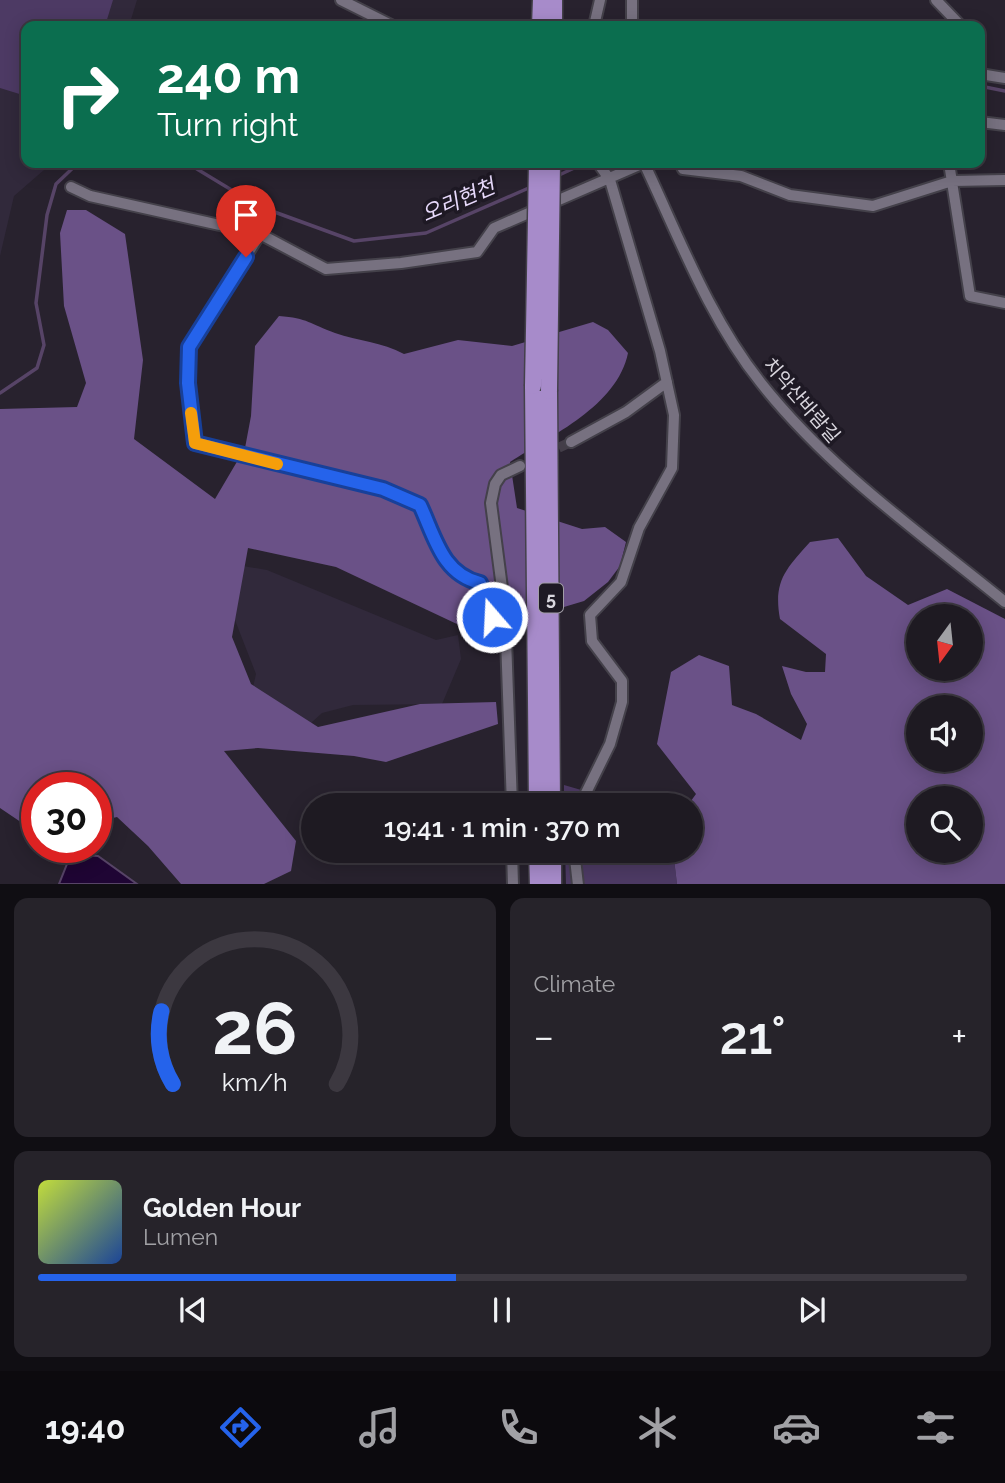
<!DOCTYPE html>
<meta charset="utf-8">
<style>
body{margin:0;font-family:Raleway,"Noto Sans KR",sans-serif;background:#26232a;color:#f1f3f6;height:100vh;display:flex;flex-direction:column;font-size:26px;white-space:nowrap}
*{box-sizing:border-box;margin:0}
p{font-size:23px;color:#a1a1a5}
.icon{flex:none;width:38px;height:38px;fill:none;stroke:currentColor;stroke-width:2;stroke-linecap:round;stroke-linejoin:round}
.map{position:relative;height:884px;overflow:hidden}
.panel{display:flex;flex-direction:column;gap:14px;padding:14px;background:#100e13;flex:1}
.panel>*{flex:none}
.banner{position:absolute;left:21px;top:21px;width:964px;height:147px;border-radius:14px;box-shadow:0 4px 18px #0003,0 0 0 2px #3c3840;background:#0b6e4f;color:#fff;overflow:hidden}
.needle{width:46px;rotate:195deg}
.fabs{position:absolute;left:906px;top:604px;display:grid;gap:14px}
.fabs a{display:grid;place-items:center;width:77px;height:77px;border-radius:50%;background:#1e1a22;box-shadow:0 4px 18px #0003,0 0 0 2px #3c3840;font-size:35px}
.speed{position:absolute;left:21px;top:772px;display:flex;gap:14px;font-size:35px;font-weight:700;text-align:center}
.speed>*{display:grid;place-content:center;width:91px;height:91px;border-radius:50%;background:#1e1a22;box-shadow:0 4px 18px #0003,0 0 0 2px #3c3840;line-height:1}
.speed .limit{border:10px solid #d22;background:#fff;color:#111}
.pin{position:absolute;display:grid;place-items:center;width:60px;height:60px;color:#fff;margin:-72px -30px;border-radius:50% 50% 50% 0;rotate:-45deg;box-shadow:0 0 7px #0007}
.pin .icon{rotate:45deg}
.me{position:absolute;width:77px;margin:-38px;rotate:341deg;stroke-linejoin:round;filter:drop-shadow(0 0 5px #0008)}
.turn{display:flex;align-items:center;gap:24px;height:147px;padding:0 21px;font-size:32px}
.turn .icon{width:91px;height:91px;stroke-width:2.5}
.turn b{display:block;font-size:49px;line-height:60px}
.big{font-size:52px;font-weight:600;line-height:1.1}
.panel .card{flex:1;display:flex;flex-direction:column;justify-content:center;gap:10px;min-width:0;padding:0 24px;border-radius:14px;background:#26232a}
.panel .dial{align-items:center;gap:0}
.dial svg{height:182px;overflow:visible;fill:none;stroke:#3c3840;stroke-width:7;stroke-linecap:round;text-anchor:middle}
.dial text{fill:#f1f3f6;stroke:none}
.song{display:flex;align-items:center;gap:21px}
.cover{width:84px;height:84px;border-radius:10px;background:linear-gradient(135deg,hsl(70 70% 55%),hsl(220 70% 35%))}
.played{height:7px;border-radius:4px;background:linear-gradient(90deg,#2563eb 45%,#3c3840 45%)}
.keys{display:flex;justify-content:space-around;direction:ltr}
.heat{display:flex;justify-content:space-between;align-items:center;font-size:38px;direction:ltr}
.panel .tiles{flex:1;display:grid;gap:14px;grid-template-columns:1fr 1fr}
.card:last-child{grid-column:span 2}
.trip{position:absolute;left:301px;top:793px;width:402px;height:70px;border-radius:35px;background:#1e1a22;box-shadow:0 4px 18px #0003,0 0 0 2px #3c3840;font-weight:600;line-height:70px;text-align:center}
.tabs{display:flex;height:112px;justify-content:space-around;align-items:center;background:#0c0a0e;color:#a1a1a5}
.tabs .icon{width:49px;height:49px}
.tabs .on{color:#2563eb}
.tabs b{font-size:32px;color:#f1f3f6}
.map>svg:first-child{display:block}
.built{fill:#31293b}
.green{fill:#4d3a64}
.forest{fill:#6a5187;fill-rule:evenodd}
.water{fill:#1f0534;stroke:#574467;stroke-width:2}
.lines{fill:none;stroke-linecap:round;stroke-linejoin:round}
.stream{stroke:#574467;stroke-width:3.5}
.minor-tunnel{stroke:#433d48;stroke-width:10;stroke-dasharray:10 5;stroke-linecap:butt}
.minor-casing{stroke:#44414a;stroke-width:14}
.highway-casing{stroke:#44414a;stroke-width:19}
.minor{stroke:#777180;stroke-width:10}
.highway{stroke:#a78bca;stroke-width:16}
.highway-bridge-casing{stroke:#44414a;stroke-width:19;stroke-linecap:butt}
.highway-bridge{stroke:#a78bca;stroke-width:16}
.route-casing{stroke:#184099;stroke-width:18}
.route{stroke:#2563eb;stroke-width:12}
.slow{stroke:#f59e0b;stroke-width:12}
.labels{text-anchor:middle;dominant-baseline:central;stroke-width:7;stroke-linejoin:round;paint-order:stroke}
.shield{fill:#1e1924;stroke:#a19da6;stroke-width:2}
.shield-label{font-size:18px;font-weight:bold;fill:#d9d6de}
.street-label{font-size:19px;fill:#d9d6de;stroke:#1e1924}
.water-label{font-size:21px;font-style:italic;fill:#e8dafc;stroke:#1e1924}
</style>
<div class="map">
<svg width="1005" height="885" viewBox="0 0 1005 885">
<rect width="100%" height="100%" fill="#28222e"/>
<path class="built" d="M 0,0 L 137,0 L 129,26 L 26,26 L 26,163 L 52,163 L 14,196 L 0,256 Z
M 237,565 L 267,570 L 436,640 L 458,635 L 461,659 L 442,704 L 353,705 L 322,713 L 300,733 L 251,696 L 256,674 L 226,597 Z"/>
<path class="green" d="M 0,0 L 113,0 L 105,26 L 26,26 L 26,96 L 0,88 Z
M 564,785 L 595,794 L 620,805 L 564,805 Z
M 565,851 L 673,851 L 677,884 L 566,884 Z"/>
<path class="forest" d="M 67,210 L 86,210 L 125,234 L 143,360 L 134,439 L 215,499 L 245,448 L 251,416 L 255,346 L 279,316 C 308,318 310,324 335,333 C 358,341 382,342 404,354 L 458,340 L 512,346 L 593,322 L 608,330 L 628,353 C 617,406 552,435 510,462 L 517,508 L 582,529 L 605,527 L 626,542 L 620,566 L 608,582 L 584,601 L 507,624 L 459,625 L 336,567 L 248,548 L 232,637 L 251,684 L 318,727 L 420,704 L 496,702 L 498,724 L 386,762 L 354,756 L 258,748 L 224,751 L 296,841 L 291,871 L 264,884 L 181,884 L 148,846 L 117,817 L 96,822 L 96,788 L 37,788 L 37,833 L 0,808 L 0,409 L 77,407 L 86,383 L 64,306 L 60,233 Z
M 838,538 L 866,576 L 908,605 L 947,589 L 1005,619 L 1005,884 L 677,884 L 673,851 L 691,850 L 691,805 L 688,805 L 696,794 L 657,744 L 671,672 L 699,655 L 729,666 L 732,705 L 756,714 L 801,740 L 807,724 L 791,694 L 782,666 L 806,672 L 825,672 L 826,654 L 780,619 C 773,581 786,569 810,542 ZM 919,616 L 971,616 L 971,668 L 919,668 ZM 919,707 L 971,707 L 971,760 L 919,760 ZM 919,798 L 971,798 L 971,850 L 919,850 Z"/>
<path class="water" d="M 71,854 L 98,856 L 137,884 L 59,884 Z"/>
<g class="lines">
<path class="stream" d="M 980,86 L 1005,91
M 187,163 L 258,206 L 354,241 L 426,233 L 531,187
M 557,176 L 585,163
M 0,393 L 37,368 L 44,345 L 36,303 L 47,215 L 56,184 L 78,163"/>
<path class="minor-tunnel" d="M 545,454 L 571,442"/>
<g class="minor-casing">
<path id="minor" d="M 341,0 L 393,26
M 936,0 L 961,26
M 594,26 L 600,0
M 632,26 L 632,0
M 980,74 L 1005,78
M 980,122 L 1005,125
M 644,163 C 679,237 709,318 761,383 C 829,469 920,533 1005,602
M 680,163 L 683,169 L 741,176 L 790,195 L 873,206 L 952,181 L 1005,180
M 949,163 L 970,296 L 1005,303
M 71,187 L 90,196 L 260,234 L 326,269 L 401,263 L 477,252 L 494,228 L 644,163
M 260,234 L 189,347 L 188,383 L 195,443 L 383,489 L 420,505 C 434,537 442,575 480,583 L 494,634 L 506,633
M 571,442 L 626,412 L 667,382
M 512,805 L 505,611 L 491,503 L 495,484 L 501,475 L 520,466
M 580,805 L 610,744 L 622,702 L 622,681 L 592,641 L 590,615 L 621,582 L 639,528 L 672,468 L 673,441 L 674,415 L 660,351 L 610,180 L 598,163
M 512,850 L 513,885
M 574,850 L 578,885"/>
</g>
<g class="highway-casing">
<path id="highway" d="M 540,26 L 541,0
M 554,26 L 554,0
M 533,386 L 537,805
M 549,391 L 552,805
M 537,850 L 538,885
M 553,850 L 553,885"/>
</g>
<use href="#minor" class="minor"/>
<use href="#highway" class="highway"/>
<g class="highway-bridge-casing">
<path id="highway-bridge" d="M 533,386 L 537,163
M 549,391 L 552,163"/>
</g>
<use href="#highway-bridge" class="highway-bridge"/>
</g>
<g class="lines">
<g class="route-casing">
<path id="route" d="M 246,257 L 189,347 L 188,383 L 195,443 L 383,489 L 420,505 C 435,537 442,574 480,583 L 492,617"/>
</g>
<use href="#route" class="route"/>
<path class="slow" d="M 191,413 L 195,443 L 277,464"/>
</g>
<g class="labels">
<rect class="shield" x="539" y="583.5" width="24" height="29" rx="5"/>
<g class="shield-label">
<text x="551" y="598">5</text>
</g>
<g class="street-label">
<text transform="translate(802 400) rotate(49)">치악산바람길</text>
</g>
<g class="water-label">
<text transform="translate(458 200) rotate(-23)">오리현천</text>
</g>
</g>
</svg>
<div class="fabs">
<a><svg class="needle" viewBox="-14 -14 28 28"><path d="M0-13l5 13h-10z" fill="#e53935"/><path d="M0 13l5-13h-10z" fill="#a1a1a5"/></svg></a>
<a><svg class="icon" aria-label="sound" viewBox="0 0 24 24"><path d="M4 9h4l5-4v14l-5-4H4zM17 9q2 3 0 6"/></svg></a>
<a><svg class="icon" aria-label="search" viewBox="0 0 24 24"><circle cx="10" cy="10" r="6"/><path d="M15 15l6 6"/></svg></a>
</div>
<div class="speed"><div class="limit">30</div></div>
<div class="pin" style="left:246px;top:257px;background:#d93025"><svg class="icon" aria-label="arrive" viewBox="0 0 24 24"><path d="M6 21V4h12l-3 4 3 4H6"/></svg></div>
<svg class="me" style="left:492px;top:617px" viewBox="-20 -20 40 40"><circle r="17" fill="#2563eb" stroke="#fff" stroke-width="3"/><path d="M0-11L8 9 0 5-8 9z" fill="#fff"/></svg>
<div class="trip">19:41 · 1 min · 370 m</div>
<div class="banner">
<div class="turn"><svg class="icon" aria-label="right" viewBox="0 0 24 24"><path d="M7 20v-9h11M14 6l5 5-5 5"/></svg><div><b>240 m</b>Turn right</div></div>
</div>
</div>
<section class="panel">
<div class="tiles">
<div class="card dial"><svg viewBox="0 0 100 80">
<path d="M14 69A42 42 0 1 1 86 69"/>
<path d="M14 69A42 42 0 0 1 9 37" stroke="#2563eb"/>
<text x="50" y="56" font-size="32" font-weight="700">26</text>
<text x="50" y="72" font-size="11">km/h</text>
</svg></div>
<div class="card"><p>Climate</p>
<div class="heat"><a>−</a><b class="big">21°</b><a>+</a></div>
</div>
<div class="card">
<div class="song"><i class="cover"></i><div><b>Golden Hour</b><p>Lumen</p></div></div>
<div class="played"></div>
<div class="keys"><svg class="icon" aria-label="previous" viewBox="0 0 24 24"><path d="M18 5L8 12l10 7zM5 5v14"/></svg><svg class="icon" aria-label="pause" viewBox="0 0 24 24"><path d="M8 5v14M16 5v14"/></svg><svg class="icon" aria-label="next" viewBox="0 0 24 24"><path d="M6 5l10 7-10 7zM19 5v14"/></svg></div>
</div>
</div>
</section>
<nav class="tabs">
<b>19:40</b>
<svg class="icon on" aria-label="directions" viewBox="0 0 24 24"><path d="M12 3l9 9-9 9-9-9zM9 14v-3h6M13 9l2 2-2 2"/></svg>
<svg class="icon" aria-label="music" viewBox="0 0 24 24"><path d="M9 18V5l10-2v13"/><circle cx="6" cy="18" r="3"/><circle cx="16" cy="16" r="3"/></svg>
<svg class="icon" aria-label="phone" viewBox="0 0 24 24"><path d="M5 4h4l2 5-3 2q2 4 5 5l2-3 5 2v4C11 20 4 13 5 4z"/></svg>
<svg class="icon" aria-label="climate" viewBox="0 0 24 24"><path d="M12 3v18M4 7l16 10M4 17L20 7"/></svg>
<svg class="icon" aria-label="car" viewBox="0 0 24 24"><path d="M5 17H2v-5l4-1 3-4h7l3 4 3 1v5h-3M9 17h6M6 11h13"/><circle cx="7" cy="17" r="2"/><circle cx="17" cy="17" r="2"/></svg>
<svg class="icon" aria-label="filters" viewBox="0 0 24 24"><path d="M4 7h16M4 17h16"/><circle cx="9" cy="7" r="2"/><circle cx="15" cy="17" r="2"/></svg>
</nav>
